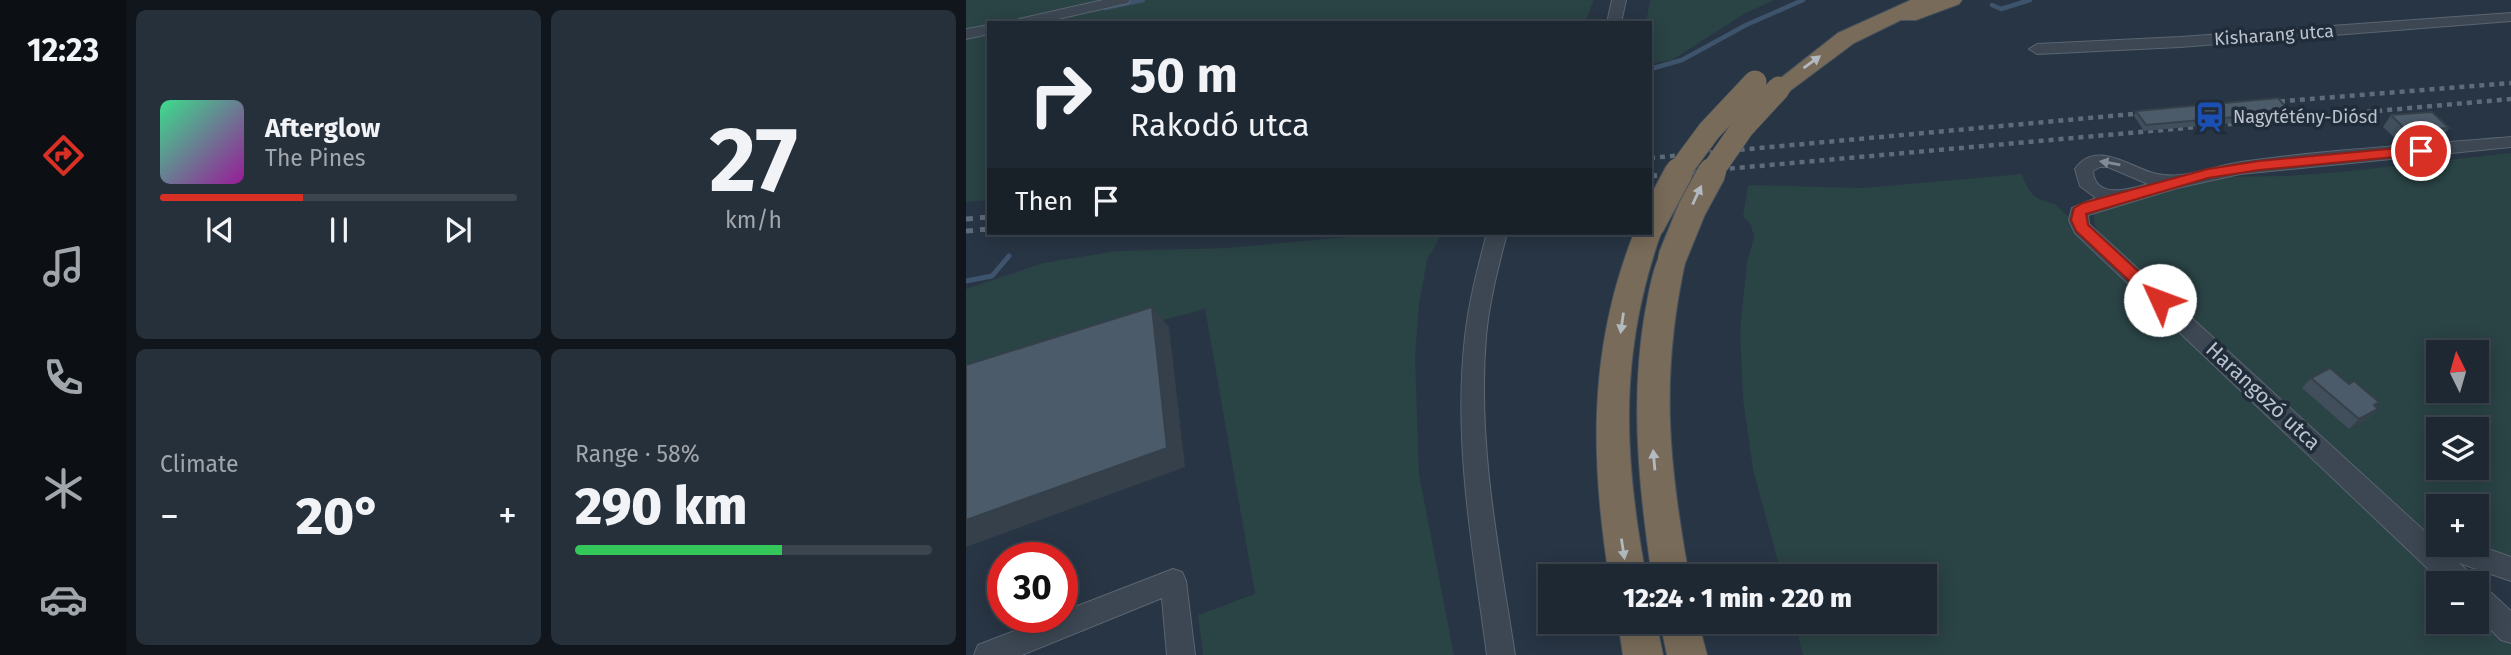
<!DOCTYPE html>
<meta charset="utf-8">
<style>
body{margin:0;font-family:"Fira Sans",sans-serif;background:#26303b;color:#f1f3f6;height:100vh;display:flex;flex-direction:column;font-size:26px;white-space:nowrap}
*{box-sizing:border-box;margin:0}
p{font-size:23px;color:#a1a6ac}
.icon{flex:none;width:38px;height:38px;fill:none;stroke:currentColor;stroke-width:2;stroke-linecap:round;stroke-linejoin:round}
.map{position:relative;flex:1;overflow:hidden}
.sheet{display:flex;flex-direction:column;gap:10px;padding:10px;background:#10161c;width:840px}
.sheet>*{flex:none}
.hud{position:absolute;left:21px;top:21px;width:665px;height:214px;border-radius:0px;box-shadow:0 4px 18px #0003,0 0 0 2px #3c444e;background:#1e2833;color:#f1f3f6;overflow:hidden}
.needle{width:46px;rotate:355deg}
.buttons{position:absolute;left:1460px;top:340px;display:grid;gap:14px}
.buttons a{display:grid;place-items:center;width:63px;height:63px;border-radius:0px;background:#1e2833;box-shadow:0 4px 18px #0003,0 0 0 2px #3c444e;font-size:35px}
.speed{position:absolute;left:21px;top:542px;display:flex;gap:14px;font-size:35px;font-weight:700;text-align:center}
.speed>*{display:grid;place-content:center;width:91px;height:91px;border-radius:50%;background:#1e2833;box-shadow:0 4px 18px #0003,0 0 0 2px #3c444e;line-height:1}
.speed .limit{border:10px solid #d22;background:#fff;color:#111}
.pin{position:absolute;display:grid;place-items:center;width:60px;height:60px;color:#fff;margin:-30px;border:4px solid #fff;border-radius:50%;box-shadow:0 2px 7px #0007}
.me{position:absolute;width:77px;margin:-38px;rotate:313deg;stroke-linejoin:round;filter:drop-shadow(0 0 5px #0008)}
.turn{display:flex;align-items:center;gap:24px;height:147px;padding:0 28px;font-size:32px}
.turn .icon{width:91px;height:91px;stroke-width:2.5}
.turn b{display:block;font-size:49px;line-height:60px}
.then{display:flex;align-items:center;height:66px;padding:0 28px;background:#0003;gap:14px;font-size:26px}
.big{font-size:52px;font-weight:800;line-height:1.1}
.sheet .card{flex:1;display:flex;flex-direction:column;justify-content:center;gap:10px;min-width:0;padding:0 24px;border-radius:10px;background:#26303b}
.sheet .dial{align-items:center;gap:0}
.dial b{font-size:91px;line-height:1}
.song{display:flex;align-items:center;gap:21px}
.cover{width:84px;height:84px;border-radius:10px;background:linear-gradient(135deg,hsl(150 70% 55%),hsl(300 70% 35%))}
.played{height:7px;border-radius:4px;background:linear-gradient(90deg,#d93025 40%,#3c444e 40%)}
.keys{display:flex;justify-content:space-around;direction:ltr}
.heat{display:flex;justify-content:space-between;align-items:center;font-size:38px;direction:ltr}
.charge{height:10px;border-radius:5px;background:linear-gradient(90deg,#34c759 58%,#3c444e 0)}
.sheet .tiles{flex:1;display:grid;gap:10px;grid-template-columns:repeat(2,1fr)}
.trip{position:absolute;left:572px;top:564px;width:399px;height:70px;border-radius:0px;background:#1e2833;box-shadow:0 4px 18px #0003,0 0 0 2px #3c444e;font-weight:800;line-height:70px;text-align:center}
main{display:flex;flex:1;min-height:0}
.tab-bar{display:flex;flex-direction:column;width:126px;justify-content:space-around;align-items:center;background:#0c1014;color:#a1a6ac}
.tab-bar .icon{width:49px;height:49px}
.tab-bar .selected{color:#d93025}
.tab-bar b{font-size:32px;color:#f1f3f6}
.map>svg:first-child{display:block}
.green{fill:#2a4345;fill-rule:evenodd}
.lines{fill:none;stroke-linecap:round;stroke-linejoin:round}
.stream-far1{stroke:#3e546d;stroke-width:4.5}
.stream{stroke:#3e546d;stroke-width:5}
.minor-casing{stroke:#5a6571;stroke-width:2}
.highway-casing{stroke:#47525e;stroke-width:2}
.minor{fill:#3c4753;fill-rule:evenodd}
.highway{fill:#796b59;fill-rule:evenodd}
.rail-far1{stroke:#5e6b7a;stroke-width:4.5;stroke-dasharray:5 5;stroke-linecap:butt}
.rail{stroke:#5e6b7a;stroke-width:5;stroke-dasharray:7 7;stroke-linecap:butt}
.highway-bridge-far1-casing{stroke:#47525e;stroke-width:24;stroke-linecap:butt}
.highway-bridge-casing{stroke:#47525e;stroke-width:30;stroke-linecap:butt}
.highway-bridge-far1{stroke:#796b59;stroke-width:23}
.highway-bridge{stroke:#796b59;stroke-width:28}
.wall{fill:#414e5b}
.shaded-wall{fill:#35404a}
.building{fill:#4c5b6a;stroke:#35404a;stroke-width:2}
.oneway{fill:#b3b9c1}
.oneway2{fill:#818b96}
.route{fill:#d93025;stroke:#8d1f18;stroke-width:2}
.labels{text-anchor:middle;dominant-baseline:central;stroke-width:7;stroke-linejoin:round;paint-order:stroke}
.far-street-label{font-size:18px;fill:#b9c2cd;stroke:#202c39}
.far-poi-label{font-size:18px;fill:#b9c2cd;stroke:#202c39;text-anchor:start}
.street-label{font-size:21px;fill:#b9c2cd;stroke:#202c39}
</style>
<main>
<nav class="tab-bar">
<b>12:23</b>
<svg class="icon selected" aria-label="directions" viewBox="0 0 24 24"><path d="M12 3l9 9-9 9-9-9zM9 14v-3h6M13 9l2 2-2 2"/></svg>
<svg class="icon" aria-label="music" viewBox="0 0 24 24"><path d="M9 18V5l10-2v13"/><circle cx="6" cy="18" r="3"/><circle cx="16" cy="16" r="3"/></svg>
<svg class="icon" aria-label="phone" viewBox="0 0 24 24"><path d="M5 4h4l2 5-3 2q2 4 5 5l2-3 5 2v4C11 20 4 13 5 4z"/></svg>
<svg class="icon" aria-label="climate" viewBox="0 0 24 24"><path d="M12 3v18M4 7l16 10M4 17L20 7"/></svg>
<svg class="icon" aria-label="car" viewBox="0 0 24 24"><path d="M5 17H2v-5l4-1 3-4h7l3 4 3 1v5h-3M9 17h6M6 11h13"/><circle cx="7" cy="17" r="2"/><circle cx="17" cy="17" r="2"/></svg>
</nav>
<section class="sheet">
<div class="tiles">
<div class="card">
<div class="song"><i class="cover"></i><div><b>Afterglow</b><p>The Pines</p></div></div>
<div class="played"></div>
<div class="keys"><svg class="icon" aria-label="previous" viewBox="0 0 24 24"><path d="M18 5L8 12l10 7zM5 5v14"/></svg><svg class="icon" aria-label="pause" viewBox="0 0 24 24"><path d="M8 5v14M16 5v14"/></svg><svg class="icon" aria-label="next" viewBox="0 0 24 24"><path d="M6 5l10 7-10 7zM19 5v14"/></svg></div>
</div>
<div class="card dial"><b>27</b><p>km/h</p></div>
<div class="card"><p>Climate</p>
<div class="heat"><a>−</a><b class="big">20°</b><a>+</a></div>
</div>
<div class="card"><p>Range · 58%</p><b class="big">290 km</b><div class="charge"></div></div>
</div>
</section>
<div class="map">
<svg width="1545" height="655" viewBox="0 0 1545 655">
<rect width="100%" height="100%" fill="#283544"/>
<path class="green" d="M 0,0 L 628,0 L 619,23 L 23,23 L 23,200 L 0,202 Z
M 684,0 L 808,0 L 778,14 L 706,60 L 684,64 L 684,23 L 680,23 Z
M 1545,153 L 1545,561 L 1500,544 L 1510,544 L 1510,506 L 1472,506 L 1472,534 L 1457,528 L 1137,238 C 1131,230 1127,225 1128,214 L 1134,209 L 1230,181 L 1261,177 L 1320,176 L 1375,172 ZM 1472,352 L 1510,352 L 1510,390 L 1472,390 ZM 1472,429 L 1510,429 L 1510,467 L 1472,467 Z
M 1056,174 C 1063,193 1068,200 1089,204 L 1484,583 L 1472,583 L 1472,621 L 1510,621 L 1510,608 L 1545,642 L 1545,655 L 837,655 L 828,621 L 959,621 L 959,576 L 816,576 L 787,470 L 777,399 L 774,331 L 781,262 L 788,237 L 785,225 L 777,216 L 782,185 L 897,188 Z
M 426,233 L 476,233 L 461,260 L 453,305 L 449,357 L 453,474 L 488,655 L 237,655 L 232,615 L 289,594 L 239,309 L 0,372 L 0,289 L 77,263 L 150,251 L 261,248 Z"/>
<g class="lines">
<path class="stream-far1" d="M 1026,5 L 1035,9 L 1064,0
M 139,8 L 177,0
M 684,69 L 716,60 L 780,25 L 837,0"/>
<path class="stream" d="M 0,281 L 26,276 L 43,256"/>
<g class="minor-casing">
<path id="minor" d="M 137,0 L 164,0 L 162,3 L 74,23 L 46,23 L 53,19 Z
M 646,0 L 660,0 L 655,23 L 641,23 Z
M 1545,13 L 1545,21 L 1214,47 L 1071,54 L 1063,49 L 1071,44 L 1214,37 Z
M 23,25 L 23,34 L 0,39 L 0,29 Z
M 1545,137 L 1545,147 L 1274,174 L 1211,188 L 1122,215 L 1123,224 L 1464,536 L 1472,533 L 1472,544 L 1508,544 L 1545,557 L 1545,581 L 1493,563 L 1505,574 L 1509,583 L 1477,583 L 1109,233 L 1103,220 L 1106,208 L 1130,198 L 1114,186 L 1109,169 C 1130,138 1166,169 1191,174 C 1219,180 1247,166 1275,162 C 1364,149 1455,145 1545,137 ZM 1134,167 L 1142,167 L 1182,184 C 1165,189 1129,200 1127,171 Z
M 521,233 L 541,233 C 532,268 523,302 520,337 C 511,443 533,551 549,655 L 521,655 C 507,550 487,443 499,337 C 503,301 512,267 521,233 Z
M 207,569 L 216,572 L 220,581 L 229,655 L 201,655 L 196,598 L 56,655 L 8,655 L 12,645 L 82,618 L 96,618 L 96,612 Z
M 1510,583 L 1519,587 L 1545,611 L 1545,643 L 1535,640 L 1510,615 Z"/>
</g>
<g class="highway-casing">
<path id="highway" d="M 945,0 L 996,0 L 993,4 L 950,20 L 935,20 L 888,43 L 821,93 L 805,93 L 802,88 L 872,33 Z
M 684,225 L 691,226 L 695,233 C 653,352 657,454 680,576 L 643,576 C 624,456 623,347 668,233 L 684,233 Z
M 706,248 L 716,251 L 720,258 C 694,375 702,460 723,576 L 686,576 C 673,488 664,402 679,313 C 683,293 686,269 696,251 Z
M 652,621 L 690,621 L 697,655 L 657,655 Z
M 694,621 L 732,621 L 741,655 L 701,655 Z"/>
</g>
<use href="#minor" class="minor"/>
<use href="#highway" class="highway"/>
<path class="rail-far1" d="M 1294,103 L 1545,83
M 684,158 L 1189,112
M 714,173 L 1545,99"/>
<path class="rail" d="M 684,176 L 733,172
M 0,219 L 23,217
M 0,231 L 23,229"/>
<g class="highway-bridge-far1-casing">
<path id="highway-bridge-far1" d="M 712,173 L 743,131 L 789,82
M 745,173 L 777,127 L 813,88"/>
</g>
<g class="highway-bridge-casing">
<path id="highway-bridge" d="M 684,226 L 713,172
M 706,258 L 726,209 L 746,172"/>
</g>
<use href="#highway-bridge-far1" class="highway-bridge-far1"/>
<use href="#highway-bridge" class="highway-bridge"/>
</g>
<path class="wall" d="M 1170,111 L 1324,112 L 1321,118 L 1178,131 L 1168,116 Z
M 1425,115 L 1483,128 L 1474,139 L 1433,142 L 1417,127 Z
M 1345,378 L 1409,406 L 1412,409 L 1402,419 L 1383,429 L 1336,388 Z"/>
<path class="shaded-wall" d="M 186,307 L 203,327 L 219,467 L 0,547 L 0,520 Z
M 1412,409 L 1402,419 L 1383,429 L 1393,419 Z"/>
<path class="building" d="M 1312,98 L 1324,112 L 1180,125 L 1170,111 Z
M 1466,112 L 1483,128 L 1441,131 L 1425,115 Z
M 186,307 L 201,448 L 0,520 L 0,365 Z
M 1364,368 L 1383,384 L 1388,381 L 1413,402 L 1408,405 L 1412,409 L 1393,419 L 1345,378 Z"/>
<defs><path id="oneway-solid" d="M-6-.8H1V-3.2L6.5 0L1 3.2V.8H-6Z" transform="scale(1.75)"/></defs>
<g class="oneway">
<use href="#oneway-solid" transform="translate(846 62) rotate(-36)"/>
<use href="#oneway-solid" transform="translate(731 195) rotate(-65)"/>
<use href="#oneway-solid" transform="translate(656 323) rotate(98)"/>
<use href="#oneway-solid" transform="translate(688 460) rotate(-95)"/>
<use href="#oneway-solid" transform="translate(657 549) rotate(81)"/>
</g>
<use class="oneway2" href="#oneway-solid" transform="translate(1144 163) rotate(-170)"/>
<path class="route" d="M 1455,146 L 1459,148 L 1459,154 L 1293,170 L 1242,178 L 1120,214 L 1122,225 L 1199,296 L 1201,300 L 1199,304 L 1188,304 L 1110,231 L 1105,220 L 1108,208 L 1117,203 L 1242,169 L 1293,161 Z"/>
<defs>
<g id="station-bare" transform="scale(2.415)"><path d="M-3-6H3Q5-6 5-4V2Q5 4 3 4L4.5 6H3L1.5 4h-3L-3 6H-4.5L-3 4Q-5 4-5 2V-4Q-5-6-3-6ZM-3.5-4v3h7v-3ZM-3.5 1v1.5H-2V1ZM2 1v1.5H3.5V1Z" fill="#1a4fb4" stroke="#202c39" stroke-width="2.5" paint-order="stroke"/></g>
</defs>
<g fill-rule="evenodd">
<use href="#station-bare" x="1244" y="117"/>
</g>
<g class="labels">
<g class="far-street-label">
<text transform="translate(1308 35) rotate(-4)">Kisharang utca</text>
</g>
<g class="far-poi-label">
<text x="1267" y="117">Nagytétény-Diósd</text>
</g>
<g class="street-label">
<text transform="translate(1297 396) rotate(43)">Harangozó utca</text>
</g>
</g>
</svg>
<div class="buttons">
<a><svg class="needle" viewBox="-14 -14 28 28"><path d="M0-13l5 13h-10z" fill="#e53935"/><path d="M0 13l5-13h-10z" fill="#a1a6ac"/></svg></a>
<a><svg class="icon" aria-label="layers" viewBox="0 0 24 24"><path d="M12 4l9 5-9 5-9-5zM3 14l9 5 9-5"/></svg></a>
<a>+</a>
<a>−</a>
</div>
<div class="speed"><div class="limit">30</div></div>
<div class="pin" style="left:1455px;top:151px;background:#d93025"><svg class="icon" aria-label="arrive" viewBox="0 0 24 24"><path d="M6 21V4h12l-3 4 3 4H6"/></svg></div>
<svg class="me" style="left:1194px;top:300px" viewBox="-20 -20 40 40"><circle r="19" fill="#fff"/><path d="M0-13L10 11 0 6-10 11z" fill="#d93025"/></svg>
<div class="trip">12:24 · 1 min · 220 m</div>
<div class="hud">
<div class="turn"><svg class="icon" aria-label="right" viewBox="0 0 24 24"><path d="M7 20v-9h11M14 6l5 5-5 5"/></svg><div><b>50 m</b>Rakodó utca</div></div>
<div class="then">Then<svg class="icon" aria-label="arrive" viewBox="0 0 24 24"><path d="M6 21V4h12l-3 4 3 4H6"/></svg></div>
</div>
</div>
</main>
